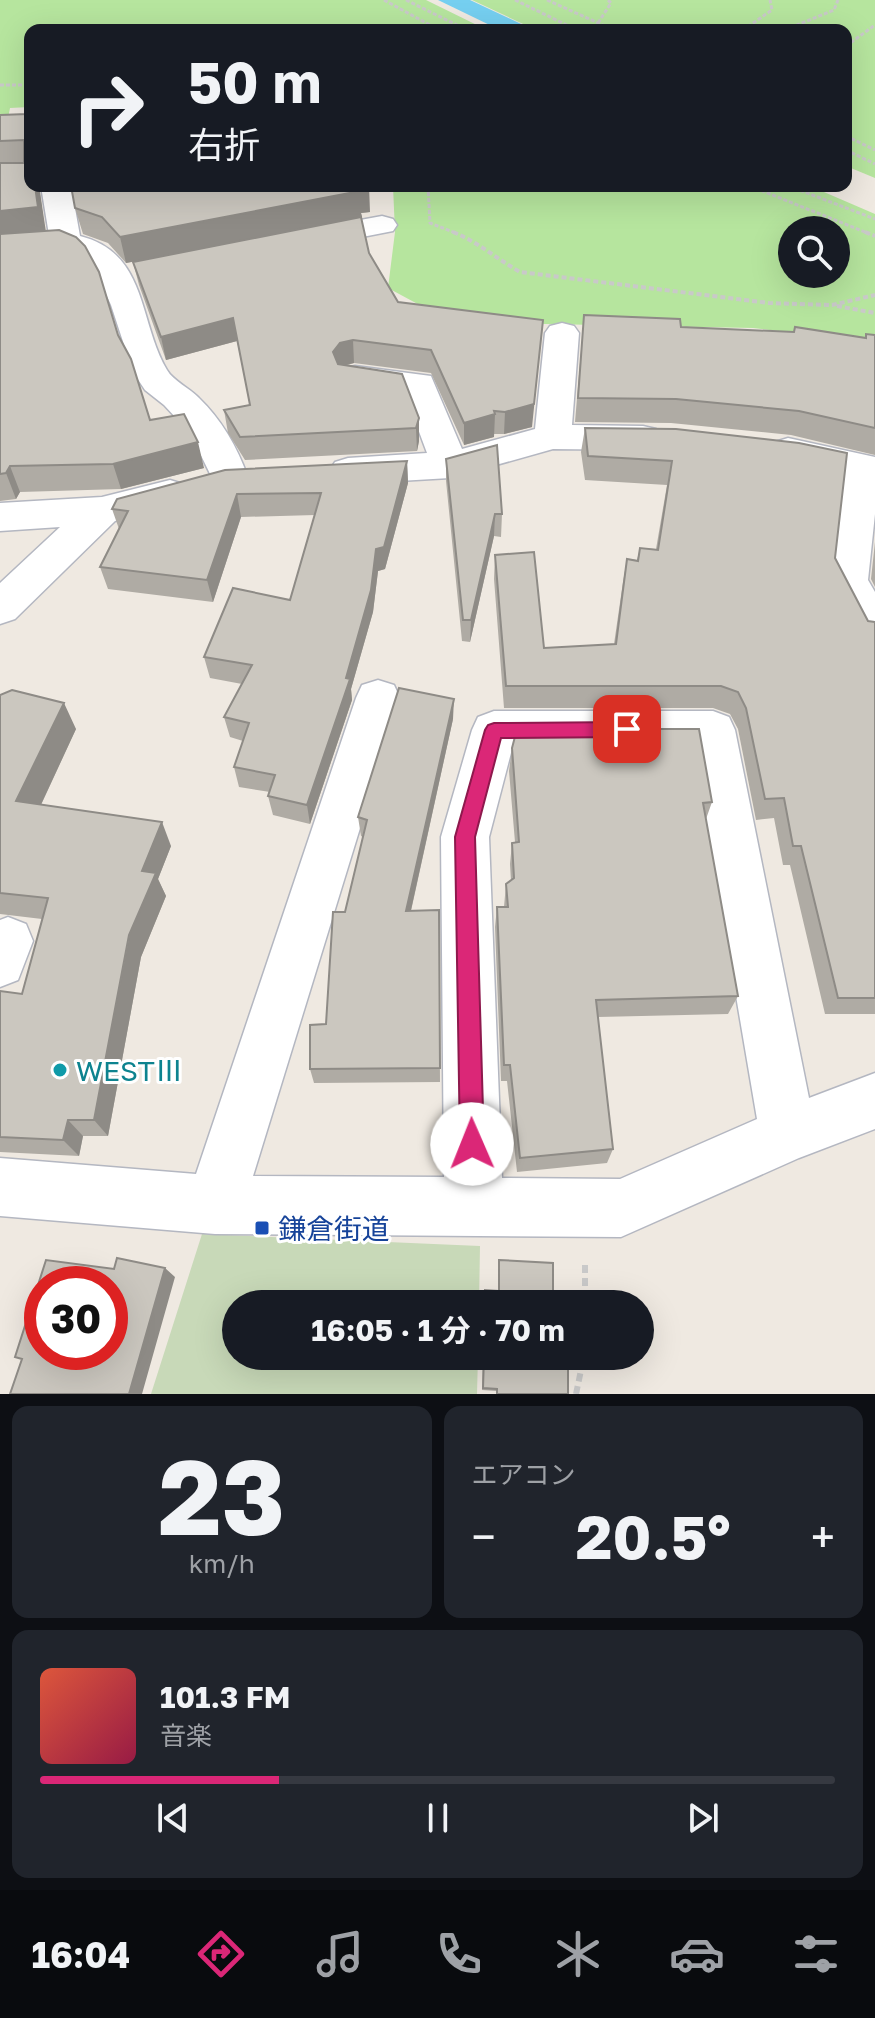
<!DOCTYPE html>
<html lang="ja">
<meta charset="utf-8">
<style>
body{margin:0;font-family:"Golos Text","Noto Sans JP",sans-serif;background:#20242c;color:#f1f3f6;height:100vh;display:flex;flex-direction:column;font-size:30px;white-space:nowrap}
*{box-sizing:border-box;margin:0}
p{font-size:26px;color:#9ea1a6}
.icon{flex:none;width:44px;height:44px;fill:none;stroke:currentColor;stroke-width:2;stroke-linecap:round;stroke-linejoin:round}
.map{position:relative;height:1394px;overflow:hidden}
.sheet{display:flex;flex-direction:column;gap:12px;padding:12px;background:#0d0f14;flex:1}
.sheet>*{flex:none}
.banner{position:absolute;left:24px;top:24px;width:828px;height:168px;border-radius:16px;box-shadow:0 8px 32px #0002;background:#171b24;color:#f1f3f6;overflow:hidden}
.buttons{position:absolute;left:778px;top:216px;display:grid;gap:16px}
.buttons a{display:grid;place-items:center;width:72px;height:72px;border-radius:50%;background:#171b24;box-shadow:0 8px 32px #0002;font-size:40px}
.speed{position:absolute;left:24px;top:1266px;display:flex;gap:16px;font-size:40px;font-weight:700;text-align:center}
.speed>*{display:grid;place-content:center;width:104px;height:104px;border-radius:50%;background:#171b24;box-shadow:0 8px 32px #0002;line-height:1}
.speed .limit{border:12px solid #d22;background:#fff;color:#111}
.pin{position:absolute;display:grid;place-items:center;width:68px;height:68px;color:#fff;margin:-34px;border-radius:16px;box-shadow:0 4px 12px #0006}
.me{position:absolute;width:88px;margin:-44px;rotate:359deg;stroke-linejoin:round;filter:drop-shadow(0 0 6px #0008)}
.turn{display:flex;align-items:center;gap:28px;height:168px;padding:0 32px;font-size:36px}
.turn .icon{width:104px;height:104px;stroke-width:2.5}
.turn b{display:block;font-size:56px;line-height:68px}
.big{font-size:60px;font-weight:700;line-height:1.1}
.sheet .widget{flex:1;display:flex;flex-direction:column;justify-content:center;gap:12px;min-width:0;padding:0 28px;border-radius:16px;background:#20242c}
.sheet .dial{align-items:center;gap:0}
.dial b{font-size:104px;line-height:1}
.song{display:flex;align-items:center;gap:24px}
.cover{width:96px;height:96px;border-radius:12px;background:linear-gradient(135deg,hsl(10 70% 55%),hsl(340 70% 35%))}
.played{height:8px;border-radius:4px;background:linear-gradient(90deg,#db2777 30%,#363941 30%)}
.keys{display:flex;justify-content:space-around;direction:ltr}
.heat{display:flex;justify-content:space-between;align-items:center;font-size:44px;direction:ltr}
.sheet .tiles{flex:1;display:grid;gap:12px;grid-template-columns:1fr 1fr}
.widget:last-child{grid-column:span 2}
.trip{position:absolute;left:222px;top:1290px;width:432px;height:80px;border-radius:40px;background:#171b24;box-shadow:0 8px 32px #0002;font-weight:700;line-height:80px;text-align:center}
.menu{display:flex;height:128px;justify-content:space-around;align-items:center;background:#090b0e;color:#9ea1a6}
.menu .icon{width:56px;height:56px}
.menu .on{color:#db2777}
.menu b{font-size:36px;color:#f1f3f6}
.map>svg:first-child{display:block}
.green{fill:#b6e59e;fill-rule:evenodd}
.cemetery{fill:#c8d9b8}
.water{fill:#75cff0}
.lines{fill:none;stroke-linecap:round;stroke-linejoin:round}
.minor-casing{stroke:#b4b7c1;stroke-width:3}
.path-far2{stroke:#c9c9c9;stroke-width:3;stroke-dasharray:4 2;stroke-linecap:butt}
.path-far1{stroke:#c9c9c9;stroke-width:4;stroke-dasharray:5 3;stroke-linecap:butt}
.path{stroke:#c9c9c9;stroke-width:6;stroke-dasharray:8 5;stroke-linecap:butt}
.minor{fill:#fff;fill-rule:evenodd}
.wall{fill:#afaba4}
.shaded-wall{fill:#8e8b86}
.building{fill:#cbc7bf;stroke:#8e8b86;stroke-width:2;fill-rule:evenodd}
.route{fill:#db2777;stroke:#8e194d;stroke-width:2}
.culture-dot{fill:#0f9aa8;stroke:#fff;stroke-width:3}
.transit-dot{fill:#1a4fb4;stroke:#fff;stroke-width:3}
.labels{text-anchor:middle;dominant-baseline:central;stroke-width:6;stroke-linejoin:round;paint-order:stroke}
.near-culture-label{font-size:28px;fill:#0d838f;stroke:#fff;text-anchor:start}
.near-transit-label{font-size:28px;fill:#164399;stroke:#fff;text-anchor:start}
</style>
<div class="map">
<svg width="875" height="1394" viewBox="0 0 875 1394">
<rect width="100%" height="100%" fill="#efe9e1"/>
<path class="green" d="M 0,0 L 426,0 L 487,30 L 30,30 L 30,107 L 10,108 L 8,118 L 0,116 Z
M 472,0 L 875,0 L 875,178 L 846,166 L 846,30 L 536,30 Z
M 393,186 L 810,186 L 875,214 L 875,343 L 753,328 L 451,322 L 388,288 L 395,232 ZM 792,230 L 836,230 L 836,274 L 792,274 Z"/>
<path class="cemetery" d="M 202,1234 L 480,1246 L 479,1304 L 236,1304 L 236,1356 L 478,1356 L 477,1394 L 151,1394 Z"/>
<path class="water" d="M 438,0 L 470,0 L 534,30 L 500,30 Z"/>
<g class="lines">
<g class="minor-casing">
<path id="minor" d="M 41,186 L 71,186 L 80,236 C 148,253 138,321 167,370 C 173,381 190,388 199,398 C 222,420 237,447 248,477 L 242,486 L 229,490 L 216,486 L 190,433 L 164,405 L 145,390 L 133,372 L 111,305 L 94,268 L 75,255 L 0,258 L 0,240 L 49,235 Z
M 382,216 L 393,219 L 397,225 L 393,231 L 306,248 L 295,246 L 291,239 L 295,232 Z
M 562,323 L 574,326 L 579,333 L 572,425 L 643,426 L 656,429 L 661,438 L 656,447 L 643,450 L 553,449 L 450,478 L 348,484 L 335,480 L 329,471 L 335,462 L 348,458 L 427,453 L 405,394 L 343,385 L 338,377 L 343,369 L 355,366 L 431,376 L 462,449 L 535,429 L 545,333 L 550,326 Z
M 788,438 L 875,457 L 875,514 L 868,580 L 875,592 L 875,646 L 860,642 L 828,580 L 841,475 L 775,460 L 770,451 L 775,442 Z
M 170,480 L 183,484 L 189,493 L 183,502 L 115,521 L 15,619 L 0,624 L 0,583 L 60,527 L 0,531 L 0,503 L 102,497 Z
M 378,680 L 394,685 L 400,698 L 253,1176 L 444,1177 L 441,837 L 472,730 L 478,717 L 494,711 L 713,711 L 729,717 L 735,730 L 809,1098 L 875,1073 L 875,1129 L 799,1158 L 621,1237 L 215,1234 L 0,1216 L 0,1158 L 196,1174 L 356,698 L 362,685 ZM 512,749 L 694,749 L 757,1119 L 620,1179 L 502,1178 L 489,837 Z
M 8,917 L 26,924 L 33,941 L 18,980 L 0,987 L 0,920 Z"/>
</g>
<path class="path-far2" d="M 384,0 L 439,30
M 406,0 L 467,30
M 515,0 L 577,30
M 547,0 L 614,30
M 598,23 L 611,3 L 608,0
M 749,27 L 762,30
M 743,30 L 772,10 L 770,0
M 785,30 L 834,10 L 838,0
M 846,46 L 875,25
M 0,85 L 30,85
M 846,136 L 875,150
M 846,150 L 875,164
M 428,186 L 430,223 L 458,234
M 750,186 L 870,234
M 789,186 L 875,219"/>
<path class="path-far1" d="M 453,232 C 478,242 497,259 520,272 L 769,303 L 832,305 L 875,295
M 865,232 L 875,236
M 837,306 L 875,313"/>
<path class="path" d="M 585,1265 L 585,1304
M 576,1394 L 584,1356"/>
<use href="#minor" class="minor"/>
</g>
<path class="wall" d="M 27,114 L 30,186 L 39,186 L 45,231 L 118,335 L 150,420 L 204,468 L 121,489 L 20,492 L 16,499 L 0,501 L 0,115 Z
M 75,208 L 370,212 L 361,213 L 362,217 L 126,263 L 108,243 L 83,234 Z
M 369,253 L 398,302 L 532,427 L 504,434 L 494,434 L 494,437 L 464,445 L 431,373 L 354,363 L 347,365 L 419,418 L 419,441 L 417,451 L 245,460 L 228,433 L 224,410 L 250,405 L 237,341 L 166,360 L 139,285 L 133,262 Z
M 584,315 L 681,327 L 865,338 L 866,334 L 875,335 L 875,455 L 791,435 L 671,423 L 575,422 Z
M 585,428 L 676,429 L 835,558 L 868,621 L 875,622 L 875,1014 L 825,1014 L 790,865 L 783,865 L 774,818 L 756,820 L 738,729 L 730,714 L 713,708 L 504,708 L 494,579 L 495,555 L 544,648 L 614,644 L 623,582 L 627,559 L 637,560 L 640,548 L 656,549 L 667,485 L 585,480 L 581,452 Z
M 446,459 L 502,514 L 501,537 L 494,536 L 470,642 L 462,641 L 446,481 Z
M 407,461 L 408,483 L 385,569 L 378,571 L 373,612 L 351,689 L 352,700 L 310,824 L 273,815 L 268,796 L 270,792 L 239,787 L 234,767 L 243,741 L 230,737 L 224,717 L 242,684 L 210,678 L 204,657 L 290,600 L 315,515 L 241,517 L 213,602 L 108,589 L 100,567 L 119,529 L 112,509 Z
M 875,542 L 875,587 L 871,579 Z
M 0,695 L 76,729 L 41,805 L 171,846 L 158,879 L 166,896 L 141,957 L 108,1136 L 83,1136 L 79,1156 L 0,1152 L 0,991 L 22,994 L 42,919 L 0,914 Z
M 453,719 L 411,911 L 439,910 L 440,1082 L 314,1083 L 310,1069 L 326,1024 L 345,912 L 363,837 L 361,836 L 358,817 Z
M 512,748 L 712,802 L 706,819 L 738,996 L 728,1014 L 598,1017 L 613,1149 L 607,1163 L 517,1172 L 507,1081 L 501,1081 L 495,927 L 497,907 L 504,907 L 506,884 L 511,881 L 510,864 L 512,843 L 515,842 L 509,771 Z
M 483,1356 L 568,1356 L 568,1394 L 496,1394 L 496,1391 L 482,1390 Z"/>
<path class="shaded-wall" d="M 35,186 L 39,186 L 46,232 L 0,238 L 0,211 Z
M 369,186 L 370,212 L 361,213 L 362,217 L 126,263 L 120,237 Z
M 233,318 L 237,341 L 166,360 L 161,337 Z
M 543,320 L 532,427 L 504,434 L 505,412 Z
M 353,340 L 354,363 L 342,366 L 335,375 L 333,352 L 340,343 Z
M 495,414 L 494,437 L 464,445 L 464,423 Z
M 419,418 L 419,441 L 417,451 L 416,428 Z
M 198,442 L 204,468 L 121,489 L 113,464 Z
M 407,461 L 408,483 L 385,569 L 378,571 L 373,612 L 351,689 L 352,700 L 310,824 L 307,805 L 346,678 L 376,549 Z
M 10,466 L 20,492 L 16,499 L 6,473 Z
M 237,494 L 241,517 L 213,602 L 207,580 Z
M 495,514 L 494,536 L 470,642 L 471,620 Z
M 454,699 L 453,719 L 407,928 L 406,911 Z
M 64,703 L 76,729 L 31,826 L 16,801 Z
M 162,822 L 171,846 L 158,879 L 166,896 L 141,957 L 108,1136 L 94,1120 L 142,871 Z
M 68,1120 L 83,1136 L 79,1156 L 63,1140 Z
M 165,1268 L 175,1277 L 142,1394 L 129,1394 Z"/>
<path class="building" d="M 30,107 L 30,186 L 35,186 L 38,207 L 0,211 L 0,163 L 24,163 L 24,140 L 0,141 L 0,115 L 27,114 Z
M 71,186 L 369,186 L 359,188 L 360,191 L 120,237 L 102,217 L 75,208 Z
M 361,217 L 369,253 L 398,302 L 543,320 L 534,404 L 505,412 L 494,411 L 495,414 L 464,423 L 431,350 L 353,340 L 340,343 L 333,352 L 338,364 L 402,374 L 419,418 L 416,428 L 240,437 L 224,410 L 250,405 L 233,318 L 161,337 L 133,262 Z
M 59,230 L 76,237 L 85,246 L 99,272 L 118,335 L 131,359 L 150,420 L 184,414 L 198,442 L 113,464 L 10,466 L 6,473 L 0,474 L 0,234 Z
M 584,315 L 680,319 L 681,327 L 794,332 L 795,327 L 866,338 L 866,334 L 875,335 L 875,428 L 799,411 L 676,399 L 578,398 Z
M 585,428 L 676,429 L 799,443 L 847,453 L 835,558 L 868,621 L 875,622 L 875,998 L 838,998 L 801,846 L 793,846 L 784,798 L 765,799 L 746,708 L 738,692 L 721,686 L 506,686 L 495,555 L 534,552 L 544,648 L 616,644 L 627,559 L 638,561 L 640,548 L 658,550 L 672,461 L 588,456 Z
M 497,445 L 502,514 L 495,514 L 471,620 L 463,620 L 446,459 Z
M 407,461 L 384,547 L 376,549 L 371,590 L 346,678 L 350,679 L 307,805 L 268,796 L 275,775 L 234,767 L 249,723 L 224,717 L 252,665 L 204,657 L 233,588 L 290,600 L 321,493 L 237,494 L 207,580 L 100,567 L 128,511 L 112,509 L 117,499 L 225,470 Z
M 399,688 L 454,699 L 406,911 L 439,910 L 440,1068 L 310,1069 L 310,1025 L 326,1024 L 333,912 L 345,912 L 367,820 L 358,817 Z
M 12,690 L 64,703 L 16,801 L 162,822 L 142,871 L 156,873 L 129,935 L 94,1120 L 68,1120 L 63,1140 L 0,1137 L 0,991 L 22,994 L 48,898 L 0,893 L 0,695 Z
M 517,729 L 699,729 L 712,802 L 703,803 L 738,996 L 596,1000 L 613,1149 L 520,1158 L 510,1065 L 504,1065 L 497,907 L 508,907 L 506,884 L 514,878 L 512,843 L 519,842 L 512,748 Z
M 117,1258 L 165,1268 L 129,1394 L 10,1394 L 22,1359 L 15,1357 L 46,1260 L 114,1269 ZM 42,1284 L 110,1284 L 110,1352 L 42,1352 Z
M 499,1260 L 553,1263 L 553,1296 L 567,1298 L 567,1304 L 485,1304 L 485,1290 L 499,1291 Z
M 484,1356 L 568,1356 L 568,1394 L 497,1394 L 497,1389 L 483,1388 Z"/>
<path class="route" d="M 627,722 L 633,724 L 636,729 L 633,735 L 627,737 L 501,738 L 475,837 L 484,1144 L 480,1152 L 472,1155 L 464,1152 L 460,1144 L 455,837 L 485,730 L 488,725 L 494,723 Z"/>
<circle class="culture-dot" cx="60" cy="1070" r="8"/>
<rect class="transit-dot" x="254" y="1220" width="16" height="16" rx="4"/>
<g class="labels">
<g class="near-culture-label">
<text x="76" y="1070">WESTⅢ</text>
</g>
<g class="near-transit-label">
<text x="278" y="1228">鎌倉街道</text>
</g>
</g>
</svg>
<div class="buttons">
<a><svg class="icon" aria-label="search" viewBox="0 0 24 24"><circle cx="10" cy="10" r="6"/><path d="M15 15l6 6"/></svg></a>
</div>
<div class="speed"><div class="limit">30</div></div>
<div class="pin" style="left:627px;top:729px;background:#d93025"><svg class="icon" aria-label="arrive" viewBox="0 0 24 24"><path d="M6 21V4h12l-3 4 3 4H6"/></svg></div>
<svg class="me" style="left:472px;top:1144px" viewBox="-20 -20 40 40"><circle r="19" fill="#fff"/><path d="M0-13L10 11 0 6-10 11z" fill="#db2777"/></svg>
<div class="trip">16:05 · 1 分 · 70 m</div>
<div class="banner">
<div class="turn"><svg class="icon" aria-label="right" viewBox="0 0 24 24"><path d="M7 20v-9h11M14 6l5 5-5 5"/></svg><div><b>50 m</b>右折</div></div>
</div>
</div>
<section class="sheet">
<div class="tiles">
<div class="widget dial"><b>23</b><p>km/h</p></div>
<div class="widget"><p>エアコン</p>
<div class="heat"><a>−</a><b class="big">20.5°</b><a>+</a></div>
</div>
<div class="widget">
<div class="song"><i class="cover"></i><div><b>101.3 FM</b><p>音楽</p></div></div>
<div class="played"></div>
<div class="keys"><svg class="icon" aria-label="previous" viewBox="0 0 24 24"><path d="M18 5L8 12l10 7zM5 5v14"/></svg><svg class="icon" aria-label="pause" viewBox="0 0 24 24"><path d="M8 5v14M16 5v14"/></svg><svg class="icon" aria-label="next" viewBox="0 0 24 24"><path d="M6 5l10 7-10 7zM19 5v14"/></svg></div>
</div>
</div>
</section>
<nav class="menu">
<b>16:04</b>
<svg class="icon on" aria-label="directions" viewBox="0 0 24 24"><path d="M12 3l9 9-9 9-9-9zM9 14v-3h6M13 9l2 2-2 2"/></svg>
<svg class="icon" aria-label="music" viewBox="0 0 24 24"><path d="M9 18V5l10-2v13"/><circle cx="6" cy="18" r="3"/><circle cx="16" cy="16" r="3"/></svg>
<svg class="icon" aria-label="phone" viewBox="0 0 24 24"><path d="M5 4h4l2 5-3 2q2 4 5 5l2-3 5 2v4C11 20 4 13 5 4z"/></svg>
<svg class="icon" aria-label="climate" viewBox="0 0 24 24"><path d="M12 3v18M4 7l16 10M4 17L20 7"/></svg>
<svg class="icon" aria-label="car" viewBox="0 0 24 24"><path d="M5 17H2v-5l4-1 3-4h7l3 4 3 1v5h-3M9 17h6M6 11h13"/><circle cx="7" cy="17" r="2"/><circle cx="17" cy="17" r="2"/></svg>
<svg class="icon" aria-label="filters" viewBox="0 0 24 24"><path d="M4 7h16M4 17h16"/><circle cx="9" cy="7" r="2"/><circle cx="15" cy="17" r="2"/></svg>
</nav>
